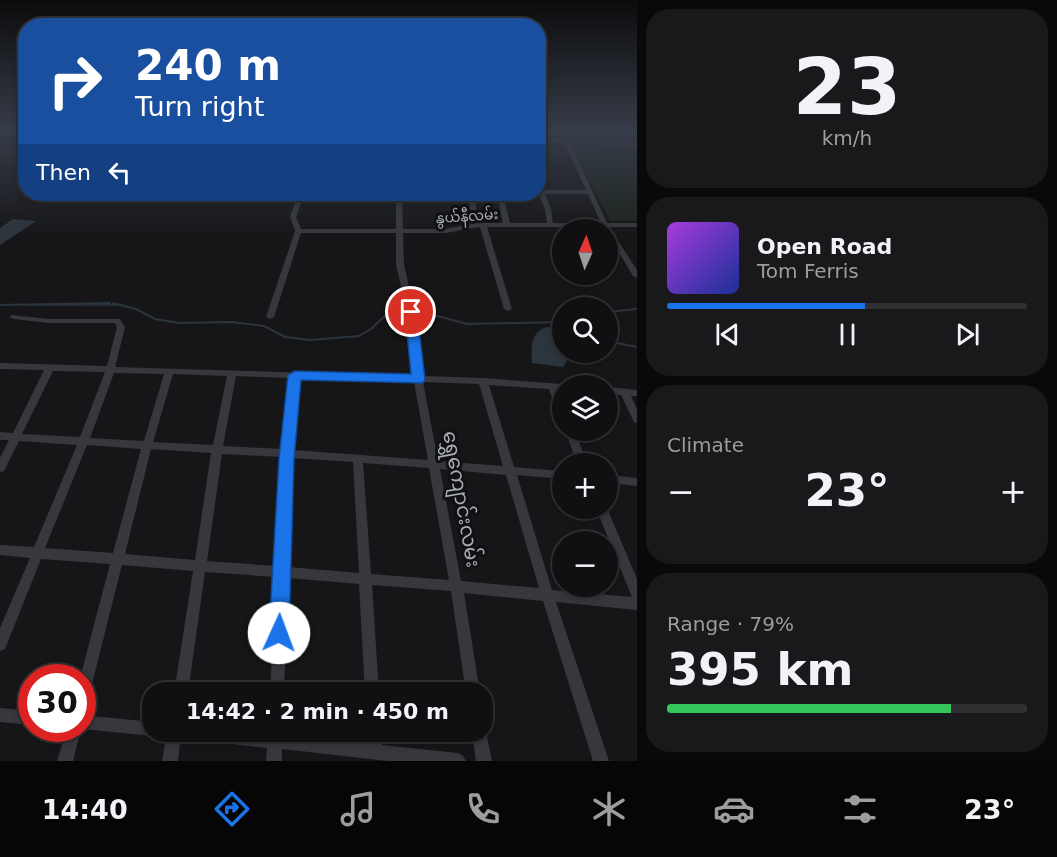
<!DOCTYPE html>
<meta charset="utf-8">
<style>
body{margin:0;font-family:"DejaVu Sans","Noto Sans Myanmar",sans-serif;background:#19191b;color:#f1f3f6;height:100vh;display:flex;flex-direction:column;font-size:22px;white-space:nowrap}
*{box-sizing:border-box;margin:0}
p{font-size:20px;color:#9c9d9f}
.icon{flex:none;width:33px;height:33px;fill:none;stroke:currentColor;stroke-width:2;stroke-linecap:round;stroke-linejoin:round}
.map{position:relative;flex:1;overflow:hidden}
.sheet{display:flex;flex-direction:column;gap:9px;padding:9px;background:#09090a;width:420px}
.sheet>*{flex:none}
.hud{position:absolute;left:18px;top:18px;width:528px;height:183px;border-radius:24px;box-shadow:0 3px 9px #0003,0 0 0 2px #303032;background:#1a4fa0;color:#fff;overflow:hidden}
.needle{width:39px;rotate:3deg}
.fabs{position:absolute;left:552px;top:219px;display:grid;gap:12px}
.fabs a{display:grid;place-items:center;width:66px;height:66px;border-radius:50%;background:#101012;box-shadow:0 3px 9px #0003,0 0 0 2px #303032;font-size:30px}
.speed{position:absolute;left:18px;top:664px;display:flex;gap:12px;font-size:30px;font-weight:700;text-align:center}
.speed>*{display:grid;place-content:center;width:78px;height:78px;border-radius:50%;background:#101012;box-shadow:0 3px 9px #0003,0 0 0 2px #303032;line-height:1}
.speed .limit{border:9px solid #d22;background:#fff;color:#111}
.pin{position:absolute;display:grid;place-items:center;width:51px;height:51px;color:#fff;margin:-26px;border:3px solid #fff;border-radius:50%;box-shadow:0 2px 6px #0007}
.me{position:absolute;width:66px;margin:-33px;rotate:2deg;stroke-linejoin:round;filter:drop-shadow(0 0 4px #0008)}
.turn{display:flex;align-items:center;gap:21px;height:126px;padding:0 18px;font-size:27px}
.turn .icon{width:78px;height:78px;stroke-width:2.5}
.turn b{display:block;font-size:42px;line-height:51px}
.then{display:flex;align-items:center;height:57px;padding:0 18px;background:#0003;gap:12px;font-size:22px}
.big{font-size:45px;font-weight:600;line-height:1.1}
.sheet .card{flex:1;display:flex;flex-direction:column;justify-content:center;gap:9px;min-width:0;padding:0 21px;border-radius:24px;background:#19191b}
.sheet .dial{align-items:center;gap:0}
.dial b{font-size:78px;line-height:1}
.song{display:flex;align-items:center;gap:18px}
.cover{width:72px;height:72px;border-radius:9px;background:linear-gradient(135deg,hsl(280 70% 55%),hsl(230 70% 35%))}
.played{height:6px;border-radius:3px;background:linear-gradient(90deg,#1a73e8 55%,#303032 55%)}
.keys{display:flex;justify-content:space-around;direction:ltr}
.heat{display:flex;justify-content:space-between;align-items:center;font-size:33px;direction:ltr}
.charge{height:9px;border-radius:4px;background:linear-gradient(90deg,#34c759 79%,#303032 0)}
.trip{position:absolute;left:142px;top:682px;width:351px;height:60px;border-radius:24px;background:#101012;box-shadow:0 3px 9px #0003,0 0 0 2px #303032;font-weight:600;line-height:60px;text-align:center}
.dock{display:flex;height:96px;justify-content:space-around;align-items:center;background:#060607;color:#9c9d9f}
.dock .icon{width:42px;height:42px}
.dock .on{color:#1a73e8}
.dock b{font-size:27px;color:#f1f3f6}
main{display:flex;flex:1;min-height:0}
.map>svg:first-child{display:block}
.built{fill:#222225}
.green{fill:#1c231d}
.water{fill:#2c353c}
.lines{fill:none;stroke-linecap:round;stroke-linejoin:round}
.stream-far1{stroke:#2c353c;stroke-width:1.5}
.stream{stroke:#2c353c;stroke-width:2}
.minor{fill:#37383d;fill-rule:evenodd}
.route{fill:#1a73e8;stroke:#114b97;stroke-width:1.5}
.labels{text-anchor:middle;dominant-baseline:central;stroke-width:6;stroke-linejoin:round;paint-order:stroke}
.far-street-label{font-size:14px;fill:#a8adb8;stroke:#111113}
.near-street-label{font-size:20px;fill:#a8adb8;stroke:#111113}
</style>
<main>
<div class="map">
<svg width="637" height="761" viewBox="0 0 637 761">
<rect width="100%" height="100%" fill="#161618"/>
<path class="built" d="M 538,131 L 637,131 L 637,142 L 539,136 Z"/>
<path class="green" d="M 569,141 L 637,146 L 637,221 L 610,221 Z"/>
<path class="water" d="M 13,219 L 36,221 L 0,245 L 0,228 Z
M 546,327 L 562,329 L 562,352 L 566,353 L 567,360 L 563,367 L 532,363 C 531,347 530,333 546,327 Z"/>
<g class="lines">
<path class="stream-far1" d="M 26,305 L 119,305"/>
<path class="stream" d="M 113,303 L 136,309 L 155,319 L 179,323 L 232,322 L 264,326 L 285,337 L 310,340 L 359,336 L 371,329 L 391,310 L 407,309
M 0,305 L 110,303
M 412,309 L 467,324 L 562,322
M 608,312 L 637,309
M 608,341 L 637,347"/>
<path class="minor" d="M 538,137 L 637,143 L 637,147 L 570,142 L 607,223 L 637,223 L 637,227 L 609,227 L 637,270 L 637,278 L 633,276 L 608,234 L 608,230 L 605,230 L 603,227 L 487,227 L 512,309 L 508,311 L 504,309 L 480,227 L 445,233 L 403,233 L 404,265 L 415,312 L 423,376 L 483,378 L 562,384 L 566,386 L 562,386 L 562,390 L 559,390 L 562,400 L 562,415 L 559,414 L 557,412 L 549,389 L 489,385 L 514,467 L 562,471 L 562,479 L 517,475 L 552,590 L 632,597 L 596,508 L 607,508 L 637,579 L 637,610 L 556,602 L 609,761 L 593,761 L 543,601 L 464,593 L 480,693 L 466,693 L 451,591 L 372,585 L 379,693 L 365,693 L 359,584 L 288,578 L 284,693 L 270,693 L 276,577 L 205,572 L 188,693 L 174,693 L 193,571 L 122,565 L 89,696 L 87,701 L 82,703 L 82,678 L 80,678 L 110,564 L 41,559 L 5,649 L 0,651 L 0,628 L 30,558 L 0,555 L 0,545 L 34,547 L 77,445 L 19,441 L 4,471 L 0,472 L 0,458 L 9,440 L 0,440 L 0,432 L 13,433 L 44,370 L 0,369 L 0,363 L 107,366 L 117,327 L 115,323 L 49,323 L 14,319 L 10,317 L 11,315 L 49,319 L 120,319 L 125,327 L 115,367 L 414,376 L 407,312 L 396,265 L 396,233 L 301,233 L 274,317 L 270,319 L 266,317 L 295,231 L 290,217 L 298,194 L 304,194 L 296,217 L 301,229 L 396,229 L 396,194 L 402,194 L 403,229 L 445,229 L 471,224 L 469,194 L 475,194 L 477,223 L 503,223 L 497,194 L 503,194 L 510,223 L 547,223 L 545,209 L 539,194 L 537,194 L 538,194 L 538,190 L 586,190 L 564,142 L 538,141 ZM 545,194 L 588,194 L 601,223 L 553,223 L 551,209 ZM 53,371 L 105,372 L 80,437 L 22,434 ZM 114,373 L 164,374 L 144,441 L 90,438 ZM 173,374 L 227,376 L 213,445 L 153,442 ZM 236,376 L 290,378 L 283,449 L 223,446 ZM 299,378 L 414,382 L 428,460 L 293,450 ZM 423,382 L 479,384 L 503,466 L 438,461 ZM 87,445 L 141,449 L 113,553 L 45,548 ZM 151,449 L 211,453 L 195,560 L 125,554 ZM 222,454 L 282,457 L 276,566 L 207,561 ZM 292,458 L 353,462 L 359,573 L 288,567 ZM 363,463 L 429,468 L 449,580 L 371,574 ZM 440,469 L 506,475 L 539,588 L 461,581 Z
M 608,387 L 637,390 L 637,396 L 631,396 L 637,409 L 637,423 L 634,422 L 621,395 L 608,393 Z
M 565,430 L 575,430 L 587,464 L 577,464 Z
M 608,475 L 637,478 L 637,486 L 608,483 Z
M 0,708 L 32,711 L 32,725 L 0,722 Z
M 82,715 L 153,722 L 153,732 L 159,732 L 158,734 L 153,736 L 82,729 Z
M 483,726 L 486,732 L 492,761 L 476,761 L 472,732 L 483,732 Z
M 67,729 L 81,729 L 73,761 L 57,761 Z
M 167,732 L 268,733 L 268,732 L 282,732 L 282,735 L 367,744 L 367,732 L 381,732 L 382,745 L 458,753 L 463,756 L 466,761 L 388,761 L 282,749 L 282,761 L 266,761 L 267,748 L 188,739 L 183,737 L 181,733 L 178,761 L 162,761 Z"/>
</g>
<linearGradient id="sky" x2="0" y2="1"><stop stop-color="#0c0c0d"/><stop offset="0.55" stop-color="#363c48"/><stop offset="1" stop-color="#363c48" stop-opacity="0"/></linearGradient>
<rect width="637" height="237" fill="url(#sky)"/>
<path class="route" d="M 411,308 L 417,312 L 425,379 L 423,383 L 301,380 L 294,459 L 289,633 L 286,640 L 279,642 L 272,640 L 269,633 L 279,459 L 288,375 L 295,371 L 411,374 L 405,312 Z"/>
<g class="labels">
<g class="far-street-label">
<text transform="translate(467 216) rotate(-4)">နွယ်နီလမ်း</text>
</g>
<g class="near-street-label">
<text transform="translate(462 499) rotate(80)">ရွှေကျောင်းလမ်း</text>
</g>
</g>
</svg>
<div class="fabs">
<a><svg class="needle" viewBox="-14 -14 28 28"><path d="M0-13l5 13h-10z" fill="#e53935"/><path d="M0 13l5-13h-10z" fill="#9c9d9f"/></svg></a>
<a><svg class="icon" aria-label="search" viewBox="0 0 24 24"><circle cx="10" cy="10" r="6"/><path d="M15 15l6 6"/></svg></a>
<a><svg class="icon" aria-label="layers" viewBox="0 0 24 24"><path d="M12 4l9 5-9 5-9-5zM3 14l9 5 9-5"/></svg></a>
<a>+</a>
<a>−</a>
</div>
<div class="speed"><div class="limit">30</div></div>
<div class="pin" style="left:411px;top:312px;background:#d93025"><svg class="icon" aria-label="arrive" viewBox="0 0 24 24"><path d="M6 21V4h12l-3 4 3 4H6"/></svg></div>
<svg class="me" style="left:279px;top:633px" viewBox="-20 -20 40 40"><circle r="19" fill="#fff"/><path d="M0-13L10 11 0 6-10 11z" fill="#1a73e8"/></svg>
<div class="trip">14:42 · 2 min · 450 m</div>
<div class="hud">
<div class="turn"><svg class="icon" aria-label="right" viewBox="0 0 24 24"><path d="M7 20v-9h11M14 6l5 5-5 5"/></svg><div><b>240 m</b>Turn right</div></div>
<div class="then">Then<svg class="icon" aria-label="left" viewBox="0 0 24 24"><path d="M17 20v-9H6M10 6l-5 5 5 5"/></svg></div>
</div>
</div>
<section class="sheet">
<div class="card dial"><b>23</b><p>km/h</p></div>
<div class="card">
<div class="song"><i class="cover"></i><div><b>Open Road</b><p>Tom Ferris</p></div></div>
<div class="played"></div>
<div class="keys"><svg class="icon" aria-label="previous" viewBox="0 0 24 24"><path d="M18 5L8 12l10 7zM5 5v14"/></svg><svg class="icon" aria-label="pause" viewBox="0 0 24 24"><path d="M8 5v14M16 5v14"/></svg><svg class="icon" aria-label="next" viewBox="0 0 24 24"><path d="M6 5l10 7-10 7zM19 5v14"/></svg></div>
</div>
<div class="card"><p>Climate</p>
<div class="heat"><a>−</a><b class="big">23°</b><a>+</a></div>
</div>
<div class="card"><p>Range · 79%</p><b class="big">395 km</b><div class="charge"></div></div>
</section>
</main>
<nav class="dock">
<b>14:40</b>
<svg class="icon on" aria-label="directions" viewBox="0 0 24 24"><path d="M12 3l9 9-9 9-9-9zM9 14v-3h6M13 9l2 2-2 2"/></svg>
<svg class="icon" aria-label="music" viewBox="0 0 24 24"><path d="M9 18V5l10-2v13"/><circle cx="6" cy="18" r="3"/><circle cx="16" cy="16" r="3"/></svg>
<svg class="icon" aria-label="phone" viewBox="0 0 24 24"><path d="M5 4h4l2 5-3 2q2 4 5 5l2-3 5 2v4C11 20 4 13 5 4z"/></svg>
<svg class="icon" aria-label="climate" viewBox="0 0 24 24"><path d="M12 3v18M4 7l16 10M4 17L20 7"/></svg>
<svg class="icon" aria-label="car" viewBox="0 0 24 24"><path d="M5 17H2v-5l4-1 3-4h7l3 4 3 1v5h-3M9 17h6M6 11h13"/><circle cx="7" cy="17" r="2"/><circle cx="17" cy="17" r="2"/></svg>
<svg class="icon" aria-label="filters" viewBox="0 0 24 24"><path d="M4 7h16M4 17h16"/><circle cx="9" cy="7" r="2"/><circle cx="15" cy="17" r="2"/></svg>
<b>23°</b>
</nav>
